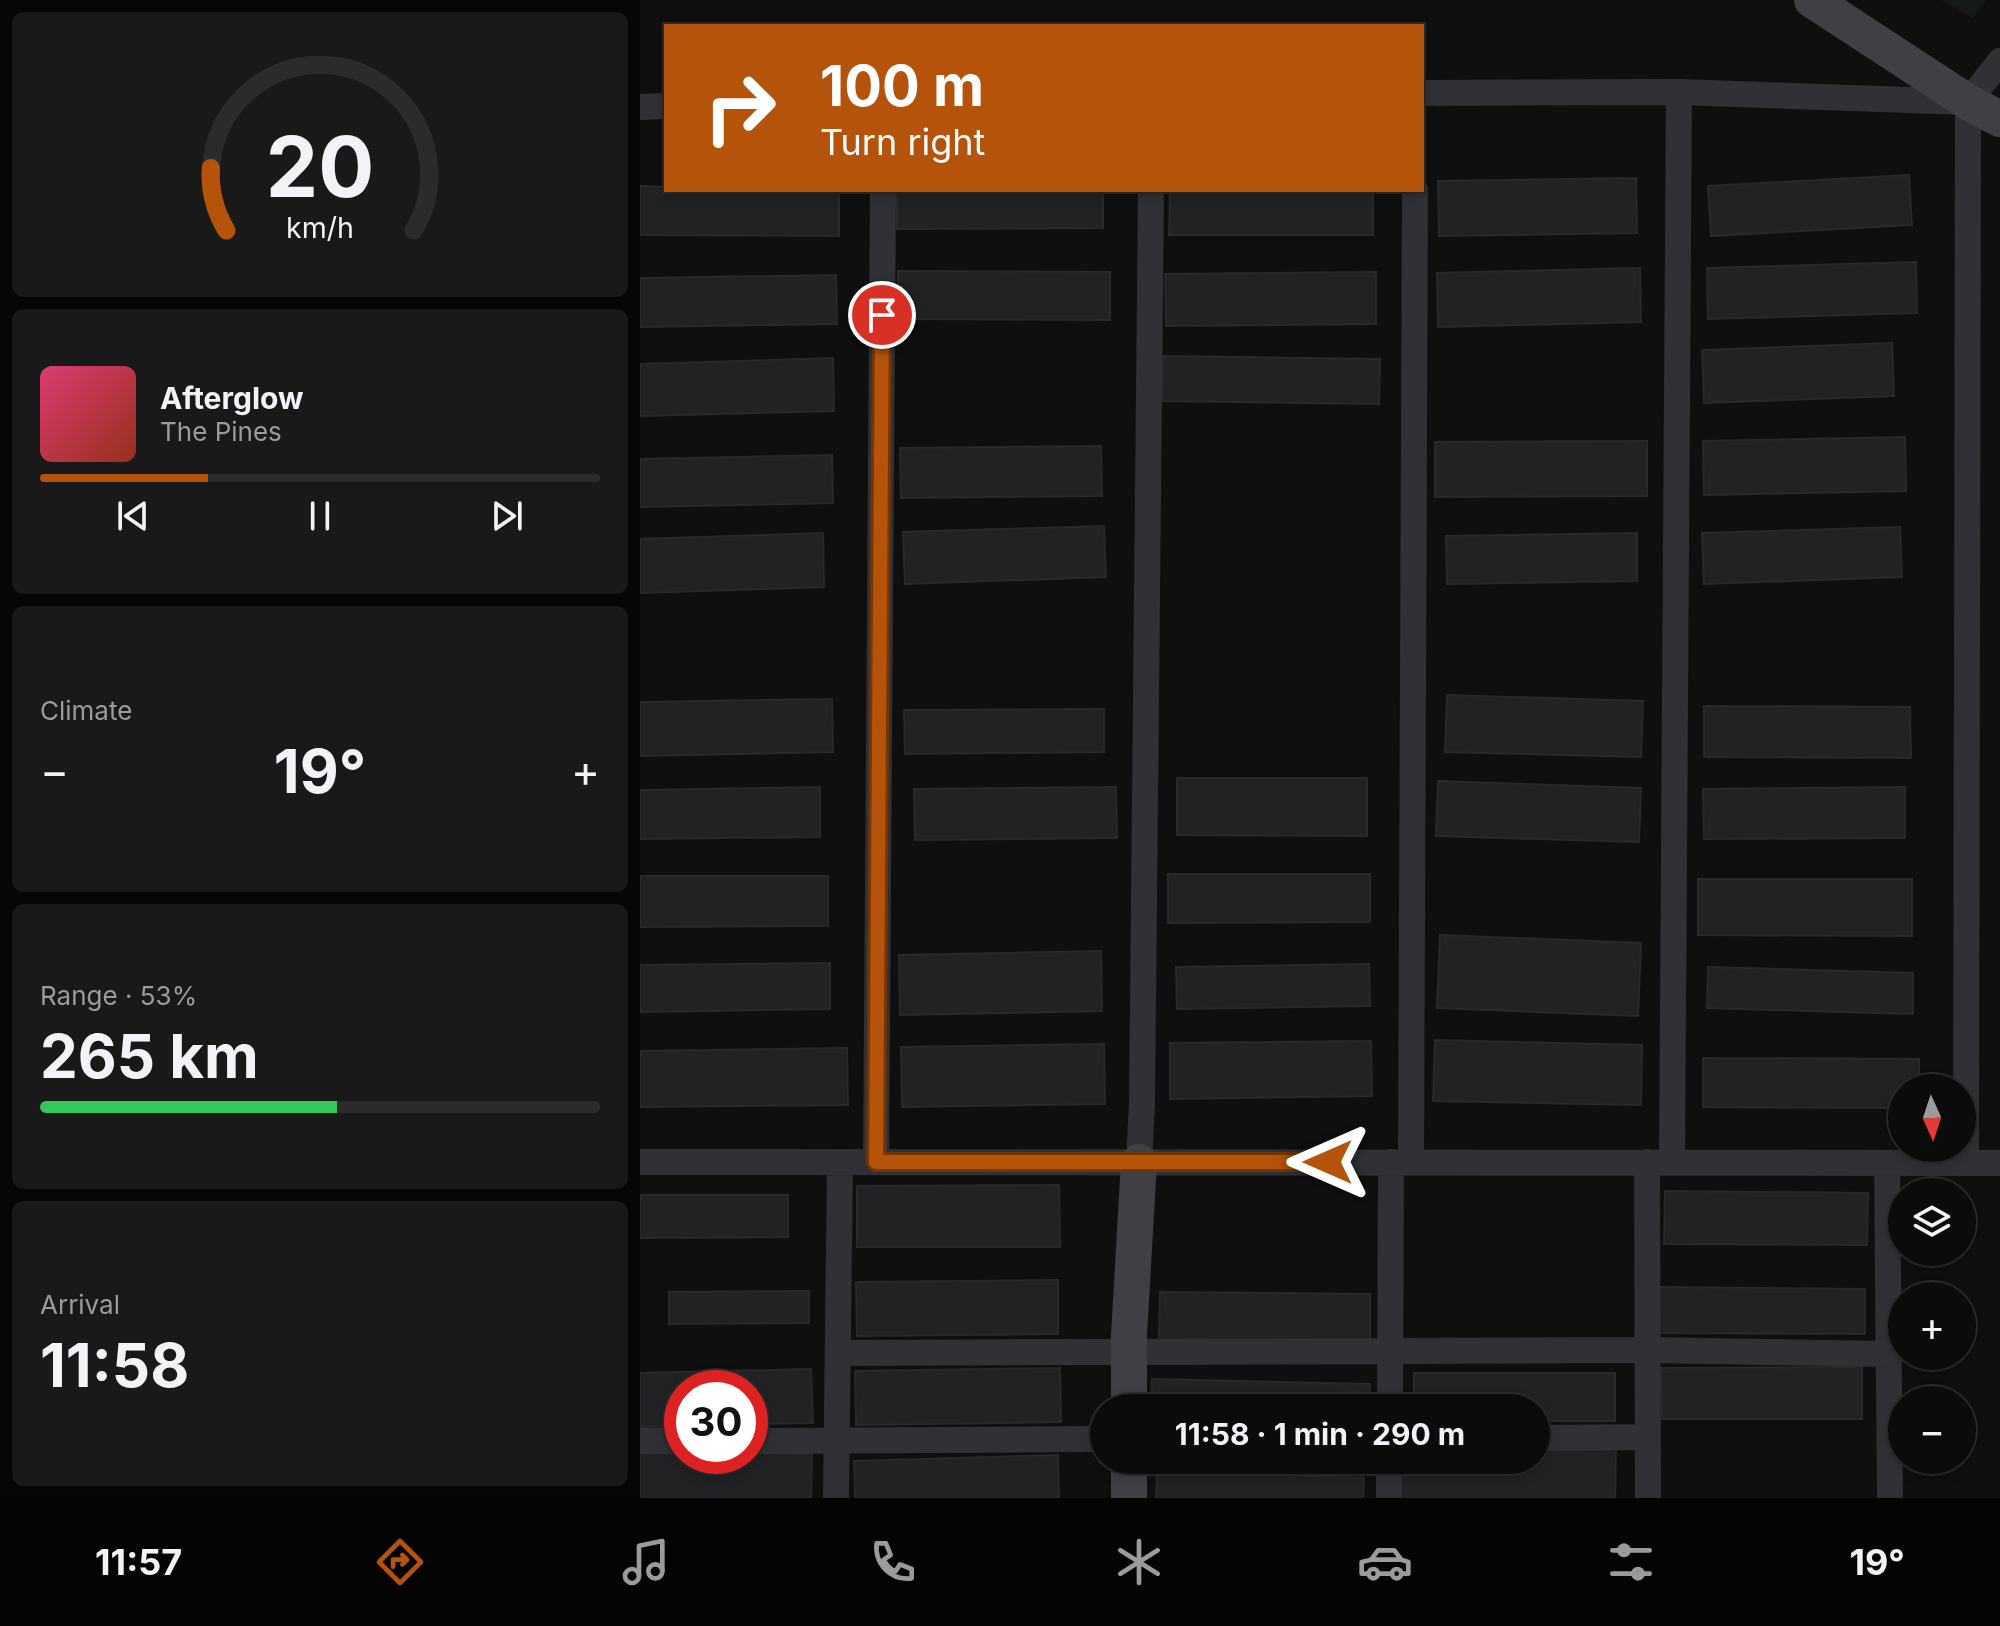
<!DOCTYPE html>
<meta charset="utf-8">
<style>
body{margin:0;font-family:Inter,sans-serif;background:#19191a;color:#f1f3f6;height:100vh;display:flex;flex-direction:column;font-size:30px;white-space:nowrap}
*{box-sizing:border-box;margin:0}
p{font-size:26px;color:#9a9b9d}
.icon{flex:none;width:44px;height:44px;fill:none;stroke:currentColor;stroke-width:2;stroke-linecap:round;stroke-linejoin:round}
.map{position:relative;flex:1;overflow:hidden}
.details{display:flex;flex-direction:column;gap:12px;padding:12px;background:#060607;width:640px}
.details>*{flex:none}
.banner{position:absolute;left:24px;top:24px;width:760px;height:168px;border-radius:0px;box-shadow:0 4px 12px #0003,0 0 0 2px #2b2b2d;background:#b45309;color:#fff;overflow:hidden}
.needle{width:52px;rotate:177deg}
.controls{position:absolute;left:1248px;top:1074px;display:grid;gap:16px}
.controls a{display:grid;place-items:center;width:88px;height:88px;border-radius:50%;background:#0b0b0c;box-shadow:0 4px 12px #0003,0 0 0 2px #2b2b2d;font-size:40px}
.speed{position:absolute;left:24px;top:1370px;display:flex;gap:16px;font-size:40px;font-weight:700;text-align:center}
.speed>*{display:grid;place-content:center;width:104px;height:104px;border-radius:50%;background:#0b0b0c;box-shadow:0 4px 12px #0003,0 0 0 2px #2b2b2d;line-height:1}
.speed .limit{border:12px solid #d22;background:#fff;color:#111}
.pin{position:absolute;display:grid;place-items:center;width:68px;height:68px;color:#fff;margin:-34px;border:4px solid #fff;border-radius:50%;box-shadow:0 2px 8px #0007}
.me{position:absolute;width:88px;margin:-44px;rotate:270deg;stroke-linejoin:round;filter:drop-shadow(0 0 6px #0008)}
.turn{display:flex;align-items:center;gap:28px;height:168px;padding:0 24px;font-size:36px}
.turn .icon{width:104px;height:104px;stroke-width:2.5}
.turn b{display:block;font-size:56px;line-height:68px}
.big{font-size:60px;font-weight:700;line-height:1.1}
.details .tile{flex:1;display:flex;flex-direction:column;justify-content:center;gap:12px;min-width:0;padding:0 28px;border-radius:12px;background:#19191a}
.details .dial{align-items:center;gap:0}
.dial svg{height:208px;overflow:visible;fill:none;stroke:#2b2b2d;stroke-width:7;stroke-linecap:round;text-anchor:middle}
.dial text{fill:#f1f3f6;stroke:none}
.song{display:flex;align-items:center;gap:24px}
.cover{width:96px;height:96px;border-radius:12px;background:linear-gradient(135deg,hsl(340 70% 55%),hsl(10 70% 35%))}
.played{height:8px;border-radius:4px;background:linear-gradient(90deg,#b45309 30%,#2b2b2d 30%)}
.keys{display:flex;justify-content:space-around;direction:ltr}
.heat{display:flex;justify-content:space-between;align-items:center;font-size:44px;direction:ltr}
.charge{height:12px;border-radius:6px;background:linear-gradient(90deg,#34c759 53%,#2b2b2d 0)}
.trip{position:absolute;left:450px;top:1394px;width:460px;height:80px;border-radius:40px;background:#0b0b0c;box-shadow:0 4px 12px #0003,0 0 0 2px #2b2b2d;font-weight:700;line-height:80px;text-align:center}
.menu{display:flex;height:128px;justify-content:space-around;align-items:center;background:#040405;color:#9a9b9d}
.menu .icon{width:56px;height:56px}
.menu .on{color:#b45309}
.menu b{font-size:36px;color:#f1f3f6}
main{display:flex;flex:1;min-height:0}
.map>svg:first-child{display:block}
.green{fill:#161a16}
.building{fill:#222224;stroke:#29292c;stroke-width:2}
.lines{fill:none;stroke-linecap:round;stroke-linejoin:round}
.street{stroke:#303135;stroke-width:26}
.secondary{stroke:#3e4044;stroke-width:36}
.route-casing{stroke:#753606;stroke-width:20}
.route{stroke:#b45309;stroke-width:14}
</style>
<main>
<section class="details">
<div class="tile dial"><svg viewBox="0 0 100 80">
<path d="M14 69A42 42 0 1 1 86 69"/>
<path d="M14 69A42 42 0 0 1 8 45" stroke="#b45309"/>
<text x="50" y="56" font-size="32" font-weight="700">20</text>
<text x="50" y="72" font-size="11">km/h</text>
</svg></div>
<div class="tile">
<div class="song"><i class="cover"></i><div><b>Afterglow</b><p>The Pines</p></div></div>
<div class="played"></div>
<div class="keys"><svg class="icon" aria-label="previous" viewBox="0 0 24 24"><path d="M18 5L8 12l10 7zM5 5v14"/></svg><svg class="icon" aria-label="pause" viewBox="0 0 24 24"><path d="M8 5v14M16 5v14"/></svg><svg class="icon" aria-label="next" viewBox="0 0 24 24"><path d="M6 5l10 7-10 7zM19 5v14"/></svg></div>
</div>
<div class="tile"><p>Climate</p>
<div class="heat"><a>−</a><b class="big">19°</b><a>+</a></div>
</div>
<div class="tile"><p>Range · 53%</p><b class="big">265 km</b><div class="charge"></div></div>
<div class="tile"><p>Arrival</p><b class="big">11:58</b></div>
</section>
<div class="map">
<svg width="1360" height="1498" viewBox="0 0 1360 1498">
<rect width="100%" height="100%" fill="#0f0f10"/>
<path class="green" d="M 1301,0 L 1346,0 L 1333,18 Z"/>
<path class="building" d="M 1269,175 L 1272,225 L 1071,236 L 1068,186 Z
M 996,178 L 997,233 L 799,236 L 798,181 Z
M 0,186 L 26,187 L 26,190 L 199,190 L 199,236 L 0,235 Z
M 257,190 L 463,190 L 463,228 L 257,229 Z
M 530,190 L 733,190 L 733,235 L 529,235 Z
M 1276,262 L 1277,313 L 1068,319 L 1067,268 Z
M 1000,268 L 1001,322 L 798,327 L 797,273 Z
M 258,271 L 470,272 L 470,320 L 258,319 Z
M 736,272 L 736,324 L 526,326 L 525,274 Z
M 196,275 L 197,324 L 0,327 L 0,278 Z
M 1252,343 L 1254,396 L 1064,403 L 1062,350 Z
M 523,356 L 740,359 L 739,404 L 523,401 Z
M 193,358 L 194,411 L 0,416 L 0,364 Z
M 1265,437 L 1266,491 L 1064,495 L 1063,441 Z
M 1007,441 L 1007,496 L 795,497 L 795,442 Z
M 461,446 L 462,496 L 261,498 L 260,448 Z
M 192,455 L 193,503 L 0,507 L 0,459 Z
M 464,526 L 466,577 L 265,584 L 263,532 Z
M 1260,527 L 1262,577 L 1064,584 L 1062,533 Z
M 183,533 L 184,587 L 0,593 L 0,539 Z
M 997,533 L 997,581 L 807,584 L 806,536 Z
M 807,695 L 1003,701 L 1001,757 L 805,752 Z
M 192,699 L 193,752 L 0,756 L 0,702 Z
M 1064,706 L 1270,707 L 1271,758 L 1064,757 Z
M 464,709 L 464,752 L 265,754 L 264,710 Z
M 537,778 L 727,778 L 727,836 L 537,835 Z
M 798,781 L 1001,788 L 999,842 L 796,836 Z
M 180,787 L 180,837 L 0,839 L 0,790 Z
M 476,787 L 477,838 L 275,840 L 274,789 Z
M 1265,787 L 1265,838 L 1064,839 L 1063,789 Z
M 528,874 L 730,874 L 730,922 L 528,923 Z
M 0,876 L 188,876 L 188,926 L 0,927 Z
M 1058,879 L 1272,879 L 1272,936 L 1058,935 Z
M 800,935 L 1001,943 L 998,1016 L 797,1008 Z
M 461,951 L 462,1011 L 260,1015 L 259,955 Z
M 190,963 L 190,1009 L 0,1012 L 0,965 Z
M 729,964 L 730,1006 L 537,1009 L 536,967 Z
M 1068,967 L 1273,973 L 1273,1014 L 1067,1008 Z
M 795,1040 L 1002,1045 L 1001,1105 L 793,1101 Z
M 731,1041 L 732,1096 L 530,1099 L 530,1043 Z
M 464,1044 L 465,1104 L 262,1107 L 261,1047 Z
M 207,1048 L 208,1105 L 0,1107 L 0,1051 Z
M 1063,1058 L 1279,1059 L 1279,1088 L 1262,1088 L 1262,1108 L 1063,1107 Z
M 419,1185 L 420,1247 L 217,1247 L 217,1186 Z
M 1025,1191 L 1228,1193 L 1227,1245 L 1024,1244 Z
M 0,1195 L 148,1195 L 148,1237 L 0,1238 Z
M 418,1280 L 418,1334 L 217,1336 L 216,1282 Z
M 1019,1287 L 1225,1289 L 1225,1334 L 1019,1333 Z
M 169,1291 L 169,1323 L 29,1324 L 29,1292 Z
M 520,1292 L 730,1294 L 730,1343 L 519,1341 Z
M 1222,1367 L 1222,1419 L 1022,1419 L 1021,1368 Z
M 420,1368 L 421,1422 L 216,1425 L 215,1371 Z
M 171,1369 L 173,1423 L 110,1424 L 110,1388 L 42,1388 L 42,1426 L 0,1427 L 0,1373 Z
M 774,1373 L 975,1373 L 975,1421 L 896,1421 L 896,1408 L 774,1408 Z
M 512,1379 L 730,1384 L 729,1408 L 511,1408 Z
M 896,1448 L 976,1449 L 975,1498 L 757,1498 L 758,1460 L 896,1460 Z
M 0,1451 L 42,1452 L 42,1456 L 110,1456 L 110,1453 L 172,1454 L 171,1498 L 0,1498 Z
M 418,1455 L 419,1498 L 215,1498 L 214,1461 Z
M 517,1471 L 724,1478 L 723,1498 L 516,1498 Z"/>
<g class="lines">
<path class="street" d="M 782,93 L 1039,92 L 1328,102 L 1360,61
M 0,107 L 26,106
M 0,1162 L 1360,1163
M 236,1162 L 243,190
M 499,1162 L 502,1103 L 511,190
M 771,1162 L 775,190
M 1007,1162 L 1008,1498
M 1032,1162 L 1039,92
M 1247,1163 L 1250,1498
M 1326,1163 L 1328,102
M 198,1353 L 1008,1350 L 1249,1354
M 750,1408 L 751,1162
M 896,1438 L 1008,1437
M 0,1441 L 42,1441
M 110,1441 L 464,1439
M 196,1498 L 200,1162
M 749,1498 L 749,1460"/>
<path class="secondary" d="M 1172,0 L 1328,102 L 1360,119
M 489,1408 L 489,1335 L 499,1162
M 489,1498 L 489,1460"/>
</g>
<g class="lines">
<g class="route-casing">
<path id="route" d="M 242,315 L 236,1162 L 688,1162"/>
</g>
<use href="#route" class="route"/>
</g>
</svg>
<div class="controls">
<a><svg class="needle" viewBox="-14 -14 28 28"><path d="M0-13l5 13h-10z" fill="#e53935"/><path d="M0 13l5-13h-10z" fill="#9a9b9d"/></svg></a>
<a><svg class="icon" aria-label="layers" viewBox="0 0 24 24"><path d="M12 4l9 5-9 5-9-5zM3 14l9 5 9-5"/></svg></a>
<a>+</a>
<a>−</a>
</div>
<div class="speed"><div class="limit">30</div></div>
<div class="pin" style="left:242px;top:315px;background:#d93025"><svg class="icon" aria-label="arrive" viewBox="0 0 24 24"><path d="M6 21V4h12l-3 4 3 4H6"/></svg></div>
<svg class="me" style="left:688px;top:1162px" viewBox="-20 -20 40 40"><path d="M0-17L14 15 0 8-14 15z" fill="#b45309" stroke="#fff" stroke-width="4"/></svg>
<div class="trip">11:58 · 1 min · 290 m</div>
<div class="banner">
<div class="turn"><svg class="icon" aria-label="right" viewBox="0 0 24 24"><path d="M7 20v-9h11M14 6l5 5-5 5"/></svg><div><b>100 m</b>Turn right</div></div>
</div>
</div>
</main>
<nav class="menu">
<b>11:57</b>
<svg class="icon on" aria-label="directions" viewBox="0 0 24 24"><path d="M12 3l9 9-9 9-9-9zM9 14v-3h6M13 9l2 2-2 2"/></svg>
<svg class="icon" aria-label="music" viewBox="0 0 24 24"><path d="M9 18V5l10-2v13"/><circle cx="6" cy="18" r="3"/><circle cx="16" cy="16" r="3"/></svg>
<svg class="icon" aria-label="phone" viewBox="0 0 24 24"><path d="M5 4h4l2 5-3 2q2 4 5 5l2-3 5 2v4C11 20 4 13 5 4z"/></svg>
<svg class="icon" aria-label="climate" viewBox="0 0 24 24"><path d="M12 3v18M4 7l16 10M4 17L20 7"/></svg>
<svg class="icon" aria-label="car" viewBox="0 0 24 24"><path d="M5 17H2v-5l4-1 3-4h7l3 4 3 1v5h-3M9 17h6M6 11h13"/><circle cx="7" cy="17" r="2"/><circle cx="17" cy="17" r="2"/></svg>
<svg class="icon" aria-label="filters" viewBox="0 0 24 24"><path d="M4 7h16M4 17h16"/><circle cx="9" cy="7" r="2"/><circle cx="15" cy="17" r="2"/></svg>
<b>19°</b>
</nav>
